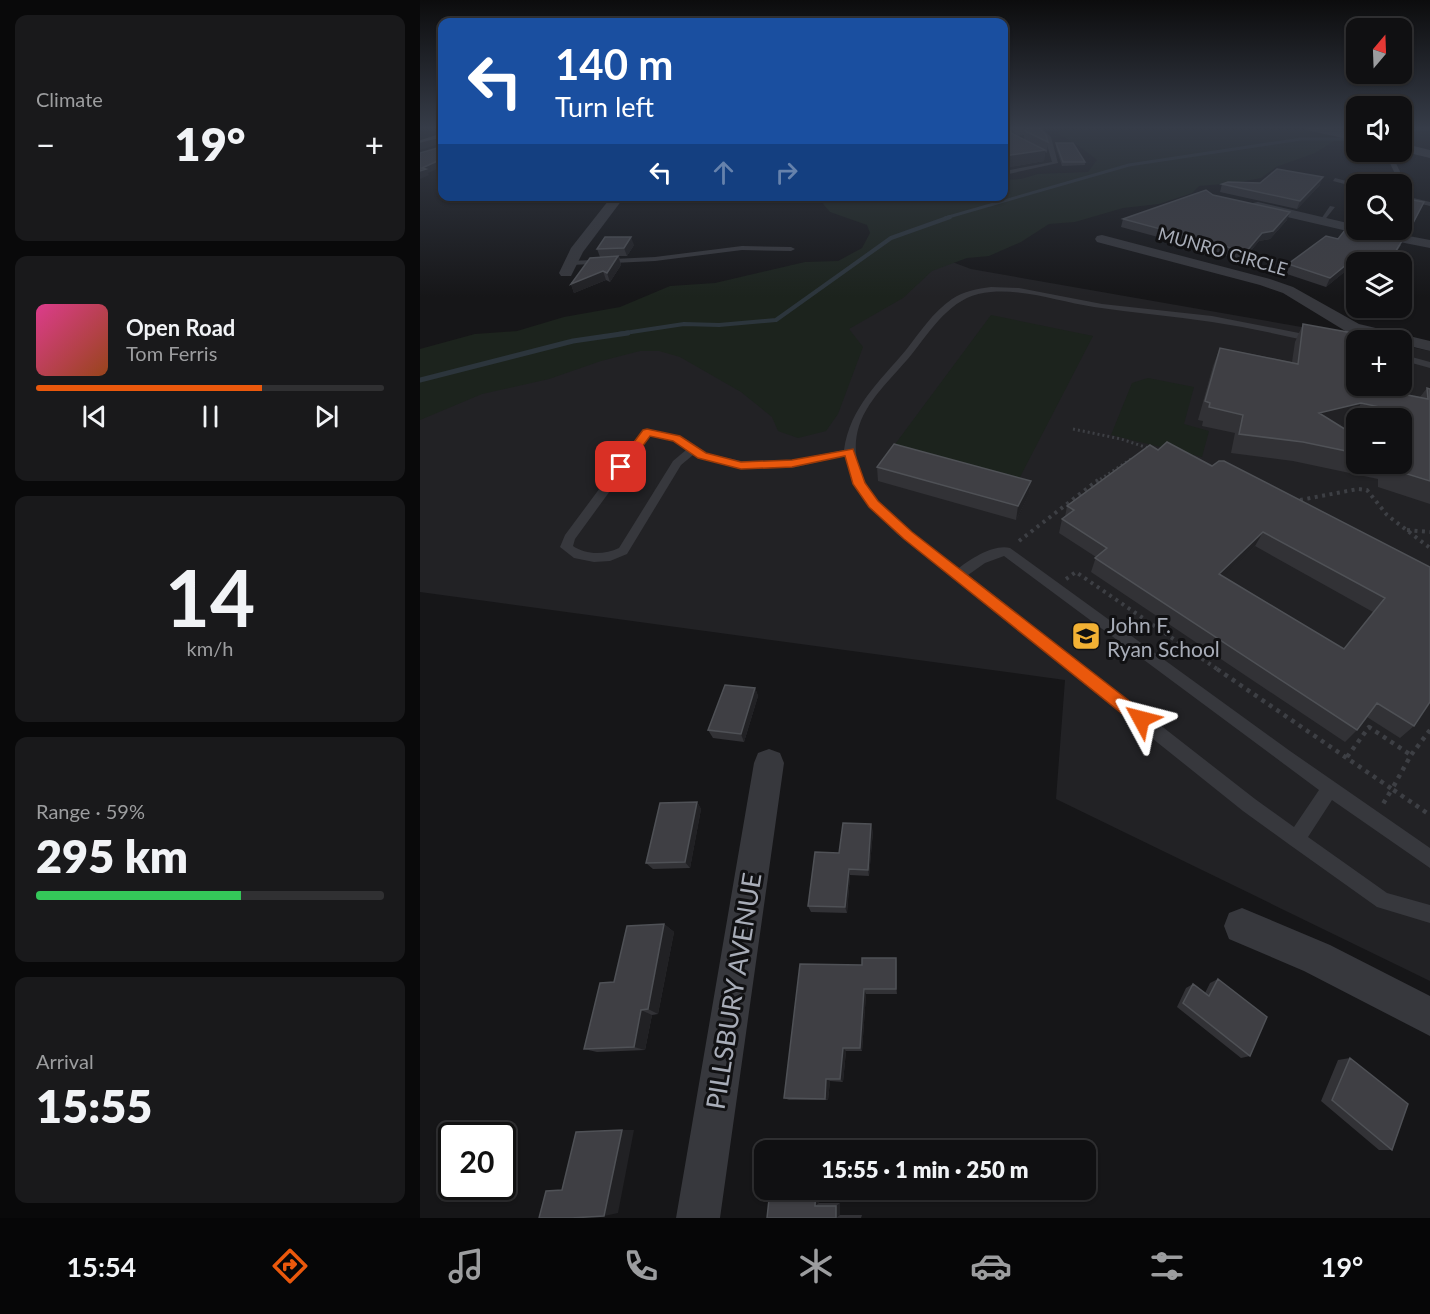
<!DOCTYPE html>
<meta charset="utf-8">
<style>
body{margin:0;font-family:Lato,sans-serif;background:#19191b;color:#f1f3f6;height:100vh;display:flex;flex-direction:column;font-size:22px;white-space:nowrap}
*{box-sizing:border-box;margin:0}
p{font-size:20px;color:#9c9d9f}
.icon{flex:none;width:33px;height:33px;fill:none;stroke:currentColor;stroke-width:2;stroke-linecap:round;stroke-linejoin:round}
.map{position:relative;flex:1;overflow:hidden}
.sheet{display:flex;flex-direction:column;gap:15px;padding:15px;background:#09090a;width:420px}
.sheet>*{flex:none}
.guide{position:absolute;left:18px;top:18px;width:570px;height:183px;border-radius:12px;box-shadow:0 2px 4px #0004,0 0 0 2px #303032;background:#1a4fa0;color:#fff;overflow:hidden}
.needle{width:39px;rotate:19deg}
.tools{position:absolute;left:926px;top:18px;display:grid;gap:12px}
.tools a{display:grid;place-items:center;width:66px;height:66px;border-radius:12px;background:#101012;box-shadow:0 2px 4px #0004,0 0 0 2px #303032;font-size:30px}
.speed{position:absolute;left:18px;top:1122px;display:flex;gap:12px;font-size:30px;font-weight:700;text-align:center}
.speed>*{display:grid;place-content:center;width:78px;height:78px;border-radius:50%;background:#101012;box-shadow:0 2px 4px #0004,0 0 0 2px #303032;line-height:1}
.speed .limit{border:3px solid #111;border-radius:9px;background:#fff;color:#111}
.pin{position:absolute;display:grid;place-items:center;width:51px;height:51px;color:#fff;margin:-26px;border-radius:12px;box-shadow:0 3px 9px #0006}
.me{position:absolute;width:66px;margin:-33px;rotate:308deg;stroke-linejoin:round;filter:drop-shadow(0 0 4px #0008)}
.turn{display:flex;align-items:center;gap:21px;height:126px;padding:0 18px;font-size:27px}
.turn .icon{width:78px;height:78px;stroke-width:2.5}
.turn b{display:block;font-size:42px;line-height:51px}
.lanes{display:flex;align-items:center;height:57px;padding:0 18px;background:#0003;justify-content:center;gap:30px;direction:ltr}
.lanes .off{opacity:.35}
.big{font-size:45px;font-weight:800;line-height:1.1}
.sheet .card{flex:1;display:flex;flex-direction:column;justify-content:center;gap:9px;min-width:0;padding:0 21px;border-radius:12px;background:#19191b}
.sheet .dial{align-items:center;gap:0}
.dial b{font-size:78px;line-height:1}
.song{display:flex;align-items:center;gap:18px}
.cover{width:72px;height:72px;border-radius:9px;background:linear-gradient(135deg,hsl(330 70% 55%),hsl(20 70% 35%))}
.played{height:6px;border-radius:3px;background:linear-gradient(90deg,#ea580c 65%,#303032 65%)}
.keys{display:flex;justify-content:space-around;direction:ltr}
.heat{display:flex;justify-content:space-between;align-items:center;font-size:33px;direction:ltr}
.charge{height:9px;border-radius:4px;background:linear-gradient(90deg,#34c759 59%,#303032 0)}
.trip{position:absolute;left:334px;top:1140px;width:342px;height:60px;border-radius:12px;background:#101012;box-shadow:0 2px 4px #0004,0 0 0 2px #303032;font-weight:800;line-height:60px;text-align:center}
.menu{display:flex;height:96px;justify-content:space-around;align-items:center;background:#060607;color:#9c9d9f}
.menu .icon{width:42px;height:42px}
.menu .active{color:#ea580c}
.menu b{font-size:27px;color:#f1f3f6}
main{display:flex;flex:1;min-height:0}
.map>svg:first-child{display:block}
.built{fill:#222225;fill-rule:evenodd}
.green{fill:#1c231d}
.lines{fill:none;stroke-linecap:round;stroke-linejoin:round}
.stream-far2{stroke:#2c353c;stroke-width:3}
.stream-far1{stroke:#2c353c;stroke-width:4}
.stream{stroke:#2c353c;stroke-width:5}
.path-far2{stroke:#3d3f44;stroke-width:3;stroke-dasharray:2 3;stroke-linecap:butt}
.path-far1{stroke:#3d3f44;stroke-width:4;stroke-dasharray:3 4.5;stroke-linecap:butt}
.path{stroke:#3d3f44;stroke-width:4.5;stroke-dasharray:4 5;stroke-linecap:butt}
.lane{fill:#37383d;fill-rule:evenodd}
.street{fill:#37383d;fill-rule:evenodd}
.secondary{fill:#45474d;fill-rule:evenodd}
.wall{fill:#323236;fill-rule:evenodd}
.shaded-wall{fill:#212124}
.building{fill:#3f3f44;stroke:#4f5156;stroke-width:1.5;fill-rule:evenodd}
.route{fill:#ea580c;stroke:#983908;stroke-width:1.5}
.labels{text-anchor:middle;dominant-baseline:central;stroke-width:6;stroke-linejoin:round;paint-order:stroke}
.far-street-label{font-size:18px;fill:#a8adb8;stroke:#111113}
.poi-label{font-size:21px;fill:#a8adb8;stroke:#111113;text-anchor:start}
.near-street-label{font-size:26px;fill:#a8adb8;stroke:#111113}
</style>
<main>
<section class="sheet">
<div class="card"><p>Climate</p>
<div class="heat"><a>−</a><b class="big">19°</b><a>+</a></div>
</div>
<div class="card">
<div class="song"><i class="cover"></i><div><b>Open Road</b><p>Tom Ferris</p></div></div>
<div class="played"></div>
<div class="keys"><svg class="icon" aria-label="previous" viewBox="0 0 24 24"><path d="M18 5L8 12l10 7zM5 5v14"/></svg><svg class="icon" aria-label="pause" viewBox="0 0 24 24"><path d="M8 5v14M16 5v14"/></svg><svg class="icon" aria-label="next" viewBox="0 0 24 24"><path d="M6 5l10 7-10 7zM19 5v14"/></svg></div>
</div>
<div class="card dial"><b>14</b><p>km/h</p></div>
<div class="card"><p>Range · 59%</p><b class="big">295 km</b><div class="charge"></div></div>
<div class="card"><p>Arrival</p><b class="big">15:55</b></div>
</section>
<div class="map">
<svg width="1010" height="1218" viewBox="0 0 1010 1218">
<rect width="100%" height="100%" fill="#161618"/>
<path class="built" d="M 476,241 L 551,269 L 956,340 L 936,340 L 936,386 L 981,386 L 981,345 L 1010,351 L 1010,981 L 636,799 L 645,680 L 0,592 L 0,386 L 187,344 ZM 936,418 L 981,418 L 981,464 L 936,464 Z"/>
<path class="green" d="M 645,127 L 875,127 L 912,136 L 916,140 L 895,153 L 856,167 L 841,178 L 815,183 L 779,186 L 772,193 L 739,204 L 703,208 L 655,222 L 629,224 L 601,242 L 569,256 L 547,258 L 512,271 L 483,298 L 429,329 L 443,347 L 418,414 L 406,431 L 378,438 L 358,431 L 352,417 L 321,392 L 260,357 L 239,351 L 220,351 L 181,361 L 129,379 L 62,394 L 0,420 L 0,349 L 55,334 L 97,331 L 144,317 L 200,307 L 250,286 L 295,283 L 385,262 L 418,261 L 442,248 L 450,233 L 447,225 L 410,212 L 403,204 L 406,197 L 584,196 L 584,180 L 601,179 L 618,174 L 668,172 L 677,160 L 659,146 L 640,135 L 639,132 L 648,129 Z
M 571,315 L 673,336 L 598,481 L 473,447 Z
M 728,378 L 774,387 L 764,424 L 789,431 L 782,457 L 691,435 L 712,383 Z"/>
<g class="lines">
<path class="stream-far2" d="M 981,133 L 996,129 L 1010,129
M 525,218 L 709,165 L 881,139 L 927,139"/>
<path class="stream-far1" d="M 198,334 L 264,324 L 299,325 L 356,320 L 471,238 L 530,217"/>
<path class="stream" d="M 0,380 L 153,341 L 208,333"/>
<path class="path-far2" d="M 653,429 L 701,439 L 731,449
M 676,482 L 711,459"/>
<path class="path-far1" d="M 880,500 L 938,489 L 947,490 L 967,515 L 1010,548
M 987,530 L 1010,532
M 599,541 L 678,480
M 646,579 L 656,572 L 800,671"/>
<path class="path" d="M 797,669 L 972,789 L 963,804
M 1010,730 L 991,755 L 972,789 L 1010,815
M 927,757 L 949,727 L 991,755"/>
<path class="lane" d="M 614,127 L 620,127 L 631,137 L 638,163 L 584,175 L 584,171 L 632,162 L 625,138 Z
M 971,152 L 977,152 L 973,157 L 984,180 L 980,184 L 974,184 L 978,180 L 967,157 Z
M 915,178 L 938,184 L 939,184 L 936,184 L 936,187 L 913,181 Z
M 981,195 L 1010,202 L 1010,206 L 981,199 Z
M 910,206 L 915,207 L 903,222 L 899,222 Z
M 322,246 L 371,247 L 375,249 L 371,251 L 322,250 L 235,261 L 151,265 L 147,263 L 151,261 L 235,257 Z
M 571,287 L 599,288 L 682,304 L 792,316 L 894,336 L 899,339 L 894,342 C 860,335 826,327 792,322 C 753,316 713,313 674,307 C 641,302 606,289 571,292 C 535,294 516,323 495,350 C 477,374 449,396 439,426 C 419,489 496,536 539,568 C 552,558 574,544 590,548 L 870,751 L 1010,848 L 1010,868 L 912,800 L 888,837 L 967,893 L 1010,905 L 1010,923 L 957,907 L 870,845 L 823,811 L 477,534 C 454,511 432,489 425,456 L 372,468 L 321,469 L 278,458 L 273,455 L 261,465 L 207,554 L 190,561 L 174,562 L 154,558 L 140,547 L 145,535 L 223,430 L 261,437 L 286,453 L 321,461 L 372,460 L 424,450 C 430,407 460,381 486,350 C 500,332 513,312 532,299 C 544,291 557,289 571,287 ZM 230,436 L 253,441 L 266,450 L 253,461 L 199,548 C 184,555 166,555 153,546 L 155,539 ZM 584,556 L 899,790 L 874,827 L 835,799 L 548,575 L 565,563 Z
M 981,354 L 1010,362 L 1010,368 L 981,360 Z"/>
<path class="street" d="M 192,196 L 205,196 L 163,252 L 151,276 L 141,276 L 139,273 L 151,248 Z
M 838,202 L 936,225 L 936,230 L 942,230 L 936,233 L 833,209 L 832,206 L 833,203 Z
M 944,230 L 957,230 L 1010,240 L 1010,248 L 944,235 L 942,232 Z
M 682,235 L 850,279 L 873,287 L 939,324 L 1010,341 L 1010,351 L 981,344 L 981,340 L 965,340 L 927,332 L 863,293 L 840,285 L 677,242 L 675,239 L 677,236 Z
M 349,749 L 360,753 L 364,763 L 300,1218 L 256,1218 L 334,763 L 338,753 Z
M 822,908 L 910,945 L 1010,996 L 1010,1036 L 884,971 L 809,939 L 804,926 L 809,913 Z"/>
<path class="secondary" d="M 884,127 L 908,127 L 936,133 L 936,141 L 886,130 Z
M 981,143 L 1010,150 L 1010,158 L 981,151 Z"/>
</g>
<path class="wall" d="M 584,127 L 619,127 L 628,142 L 627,153 L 625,152 L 624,161 L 584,168 ZM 604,135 L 604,139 L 596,136 Z
M 636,143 L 665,162 L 665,165 L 642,166 L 636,147 Z
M 802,184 L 900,185 L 877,209 L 800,192 Z
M 981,198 L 1004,202 L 988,234 L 966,230 L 981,230 Z
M 703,219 L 867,220 L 850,239 L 839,241 L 823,260 L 701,227 Z
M 918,239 L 981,245 L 970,262 L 936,262 L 936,308 L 960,308 L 955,317 L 930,313 L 928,269 L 906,287 L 864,273 L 868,264 Z
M 214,245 L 207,256 L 199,256 L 201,265 L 190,282 L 186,280 L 154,293 L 151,284 L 180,257 L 177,249 Z
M 883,324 L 936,386 L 1000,397 L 1007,388 L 1010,389 L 1010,504 L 958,487 L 958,479 L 873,461 L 811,453 L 815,433 L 782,426 L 783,421 L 778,420 L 793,366 L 800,348 L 872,362 L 875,342 ZM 936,418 L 981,418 L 981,464 L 936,464 L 936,436 L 918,425 L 931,422 L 936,423 Z
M 738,450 L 792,466 L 1010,567 L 994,726 L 980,738 L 947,717 L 937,730 L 925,742 L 671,572 L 676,557 L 639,533 L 642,519 L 645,517 L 647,506 ZM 835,546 L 953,612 L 924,649 L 803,576 Z
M 457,467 L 611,481 L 609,495 L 596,520 L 458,481 Z
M 335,688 L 338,696 L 324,742 L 293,738 L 288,730 Z
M 277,802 L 281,809 L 270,868 L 233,869 L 226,863 Z
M 453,831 L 449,876 L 430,875 L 427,913 L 391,912 L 388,906 L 419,853 Z
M 244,924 L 254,932 L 238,1014 L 232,1015 L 225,1050 L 177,1052 L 164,1049 L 194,982 Z
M 477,964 L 477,994 L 446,994 L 442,1051 L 426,1051 L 423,1082 L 410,1081 L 408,1100 L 369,1100 L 364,1098 L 442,965 Z
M 798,979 L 830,1056 L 821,1058 L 757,1007 L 766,988 L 773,984 L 785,993 L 790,983 Z
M 930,1058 L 972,1150 L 959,1150 L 901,1101 L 918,1060 Z
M 350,1190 L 400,1190 L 399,1203 L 420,1203 L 420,1215 L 442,1215 L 441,1218 L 347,1218 Z"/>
<path class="shaded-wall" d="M 594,127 L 596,127 L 595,136 L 589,140 L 590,130 Z
M 20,137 L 22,143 L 0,150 L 0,142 Z
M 625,150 L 624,161 L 584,168 L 584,156 Z
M 22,159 L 22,167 L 8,173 L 9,175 L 0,179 L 0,171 L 2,168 Z
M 903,177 L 900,185 L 877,209 L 880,201 Z
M 870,212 L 867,220 L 850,239 L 839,241 L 823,260 L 826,252 L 842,233 Z
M 211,237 L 214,245 L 207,256 L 204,248 Z
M 198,256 L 201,265 L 190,282 L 187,273 Z
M 932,260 L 928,269 L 906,287 L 910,278 Z
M 183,271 L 186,280 L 154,293 L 151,284 Z
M 941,403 L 931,422 L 889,432 L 899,413 Z
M 611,481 L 609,495 L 596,520 L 598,506 Z
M 843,532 L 835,546 L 792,587 L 799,574 Z
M 335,688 L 338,696 L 324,742 L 321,734 Z
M 277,802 L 281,809 L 270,868 L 265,862 Z
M 451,824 L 453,831 L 449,876 L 448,870 Z
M 429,869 L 430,875 L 427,913 L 425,907 Z
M 244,924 L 254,932 L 238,1014 L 228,1009 Z
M 476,958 L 477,964 L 477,994 L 476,989 Z
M 444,989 L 446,994 L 442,1051 L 440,1048 Z
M 221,1010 L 232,1015 L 225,1050 L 214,1047 Z
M 423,1048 L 426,1051 L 423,1082 L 420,1079 Z
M 406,1079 L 410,1081 L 408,1100 L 405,1099 Z
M 202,1130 L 214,1130 L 198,1213 L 184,1216 Z
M 396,1190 L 400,1190 L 399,1203 L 395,1206 Z
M 420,1203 L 420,1215 L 416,1218 L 416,1206 Z"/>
<path class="building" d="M 584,127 L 594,127 L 590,130 L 591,133 L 625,150 L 584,156 Z
M 608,127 L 619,127 L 626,135 L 628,142 L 605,131 L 608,128 Z
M 22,134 L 22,159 L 2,168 L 6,169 L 0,171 L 0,153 L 21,147 L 20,137 L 0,142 L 0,141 Z
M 636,143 L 653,143 L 665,162 L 643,162 Z
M 857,169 L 903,177 L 880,201 L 802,184 L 808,182 L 840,183 Z
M 786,190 L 793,195 L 870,212 L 853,231 L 842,233 L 826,252 L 703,219 Z
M 981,198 L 1004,202 L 992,225 L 981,223 Z
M 929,225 L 936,227 L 936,230 L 950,230 L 985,236 L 971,259 L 968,258 L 965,262 L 936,262 L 936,305 L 934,304 L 932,260 L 910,278 L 868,264 L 906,236 L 918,239 Z
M 185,237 L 211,237 L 204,248 L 177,249 Z
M 198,256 L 187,273 L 183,271 L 151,284 L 170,258 Z
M 883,324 L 938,334 L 938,340 L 936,340 L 936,386 L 942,386 L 1008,399 L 1007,388 L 1010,389 L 1010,481 L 971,469 L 971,464 L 981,464 L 981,418 L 969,418 L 969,409 L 941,403 L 899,413 L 936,436 L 936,453 L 883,442 L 819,434 L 823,415 L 789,407 L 790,403 L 785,401 L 800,348 L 878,364 Z
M 747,442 L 792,466 L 799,461 L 804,461 L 1010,567 L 1010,702 L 994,726 L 957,703 L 937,730 L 675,558 L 687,548 L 642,519 L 654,510 L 647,506 L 730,445 L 738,450 ZM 843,532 L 965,598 L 924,649 L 799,574 Z
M 474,444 L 611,481 L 598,506 L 457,467 Z
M 305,685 L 335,688 L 321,734 L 288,730 Z
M 277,802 L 265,862 L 226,863 L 240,803 Z
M 423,823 L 451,824 L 448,870 L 429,869 L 425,907 L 388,906 L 395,852 L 419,853 Z
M 244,924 L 228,1009 L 221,1010 L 214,1047 L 164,1049 L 180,983 L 194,982 L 207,926 Z
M 442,958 L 476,958 L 476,989 L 444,989 L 440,1048 L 423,1048 L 420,1079 L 406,1079 L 405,1099 L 364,1098 L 380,964 L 442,965 Z
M 798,979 L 847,1017 L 830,1056 L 763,1003 L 773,984 L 789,996 Z
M 930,1058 L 988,1104 L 972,1150 L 912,1100 Z
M 202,1130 L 184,1216 L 151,1218 L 119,1218 L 126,1191 L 142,1190 L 156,1132 Z
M 350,1190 L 396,1190 L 395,1206 L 416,1206 L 416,1218 L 347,1218 Z"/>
<linearGradient id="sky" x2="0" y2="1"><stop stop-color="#0c0c0d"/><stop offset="0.43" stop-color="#363c48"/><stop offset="1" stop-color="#363c48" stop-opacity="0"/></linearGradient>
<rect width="1010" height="297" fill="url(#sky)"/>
<path class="route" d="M 227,429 L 260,436 L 286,453 L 321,462 L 372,460 L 433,449 L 445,483 L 458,501 L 492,532 L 726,714 L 728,719 L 726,724 L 721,726 L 715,724 L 484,539 L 449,507 L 433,484 L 425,456 L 372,467 L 321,469 L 278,458 L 253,441 L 230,436 L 205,470 L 197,470 L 197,465 L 223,430 Z"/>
<defs>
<g id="school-square" transform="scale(1.5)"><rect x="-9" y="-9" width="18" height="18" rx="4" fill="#f2b134" stroke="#111113"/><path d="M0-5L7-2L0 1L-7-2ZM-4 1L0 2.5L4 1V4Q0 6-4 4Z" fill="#111"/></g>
</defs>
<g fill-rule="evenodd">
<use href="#school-square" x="666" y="636"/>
</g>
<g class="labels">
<g class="far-street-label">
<text transform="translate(803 251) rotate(16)">MUNRO CIRCLE</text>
</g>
<g class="poi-label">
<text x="687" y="624">John F.<tspan x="687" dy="24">Ryan School</tspan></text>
</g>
<g class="near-street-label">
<text transform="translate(313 991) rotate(-81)">PILLSBURY AVENUE</text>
</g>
</g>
</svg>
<div class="tools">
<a><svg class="needle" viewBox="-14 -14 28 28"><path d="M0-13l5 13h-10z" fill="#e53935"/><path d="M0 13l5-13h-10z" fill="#9c9d9f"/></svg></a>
<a><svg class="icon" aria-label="sound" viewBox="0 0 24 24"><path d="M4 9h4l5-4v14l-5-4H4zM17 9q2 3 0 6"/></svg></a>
<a><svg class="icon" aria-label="search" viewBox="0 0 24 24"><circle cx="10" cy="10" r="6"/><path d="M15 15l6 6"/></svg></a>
<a><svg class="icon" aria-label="layers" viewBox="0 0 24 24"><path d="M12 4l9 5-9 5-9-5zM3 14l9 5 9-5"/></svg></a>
<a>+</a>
<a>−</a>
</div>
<div class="speed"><div class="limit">20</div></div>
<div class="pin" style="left:201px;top:467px;background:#d93025"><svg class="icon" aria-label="arrive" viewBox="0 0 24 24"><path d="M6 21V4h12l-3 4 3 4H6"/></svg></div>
<svg class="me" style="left:721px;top:719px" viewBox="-20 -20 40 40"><path d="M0-17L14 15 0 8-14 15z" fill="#ea580c" stroke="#fff" stroke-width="4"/></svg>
<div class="trip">15:55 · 1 min · 250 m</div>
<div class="guide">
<div class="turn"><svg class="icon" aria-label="left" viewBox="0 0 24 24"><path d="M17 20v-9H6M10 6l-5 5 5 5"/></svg><div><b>140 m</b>Turn left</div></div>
<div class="lanes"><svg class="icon" aria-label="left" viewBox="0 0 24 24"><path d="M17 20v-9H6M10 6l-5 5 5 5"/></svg><svg class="icon off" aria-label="ahead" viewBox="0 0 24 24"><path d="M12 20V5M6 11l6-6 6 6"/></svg><svg class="icon off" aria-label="right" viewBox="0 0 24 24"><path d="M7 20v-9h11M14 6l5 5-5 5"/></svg></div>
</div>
</div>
</main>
<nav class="menu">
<b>15:54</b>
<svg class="icon active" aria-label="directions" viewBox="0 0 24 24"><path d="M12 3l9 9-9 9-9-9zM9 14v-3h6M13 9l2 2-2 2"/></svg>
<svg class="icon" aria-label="music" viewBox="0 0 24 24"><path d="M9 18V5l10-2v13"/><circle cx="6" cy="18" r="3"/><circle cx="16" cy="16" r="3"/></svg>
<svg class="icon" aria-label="phone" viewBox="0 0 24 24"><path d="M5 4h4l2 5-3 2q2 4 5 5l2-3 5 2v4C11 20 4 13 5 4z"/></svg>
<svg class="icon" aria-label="climate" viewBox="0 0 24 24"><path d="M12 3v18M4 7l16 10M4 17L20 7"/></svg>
<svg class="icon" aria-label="car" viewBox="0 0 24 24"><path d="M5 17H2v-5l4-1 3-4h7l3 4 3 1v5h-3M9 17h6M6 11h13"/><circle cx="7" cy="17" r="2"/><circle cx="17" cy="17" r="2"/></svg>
<svg class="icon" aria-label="filters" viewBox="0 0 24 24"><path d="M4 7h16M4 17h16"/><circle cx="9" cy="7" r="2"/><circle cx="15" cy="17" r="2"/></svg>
<b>19°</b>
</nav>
